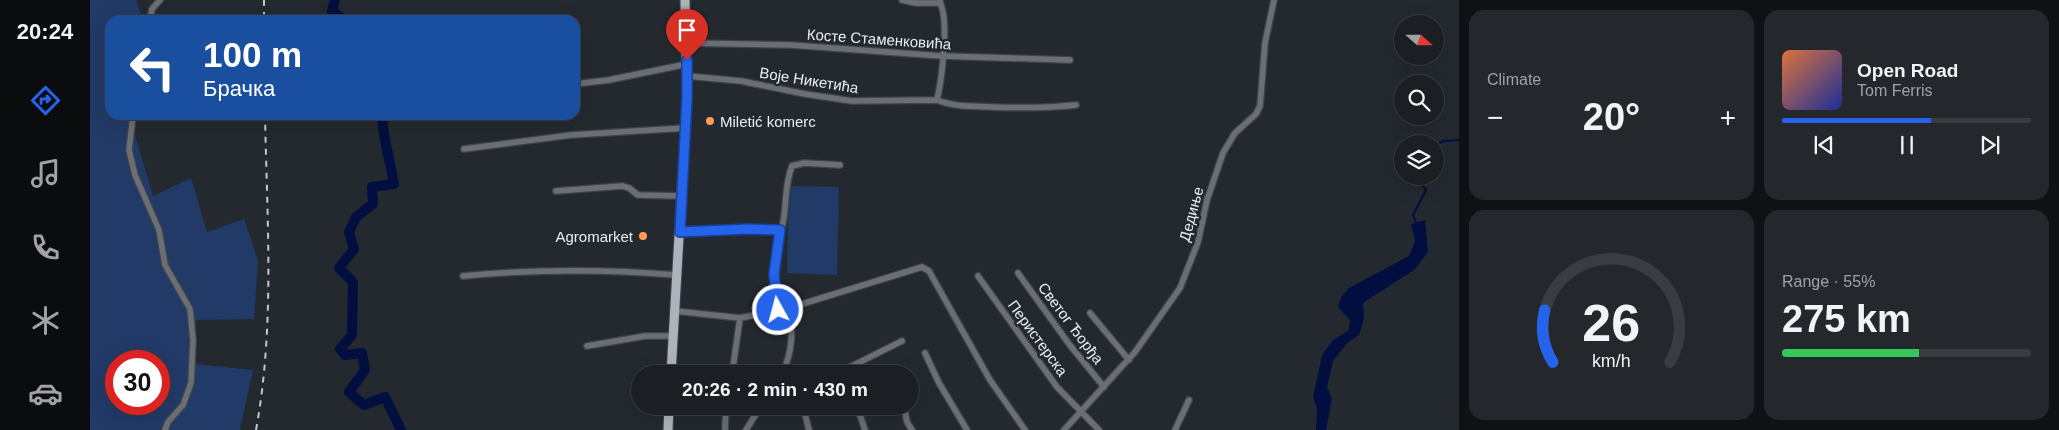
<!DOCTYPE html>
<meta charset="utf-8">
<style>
body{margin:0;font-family:Arial,sans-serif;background:#24272c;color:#f1f3f6;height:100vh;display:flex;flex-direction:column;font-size:19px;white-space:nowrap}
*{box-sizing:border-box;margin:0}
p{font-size:16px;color:#a0a2a6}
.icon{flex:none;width:28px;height:28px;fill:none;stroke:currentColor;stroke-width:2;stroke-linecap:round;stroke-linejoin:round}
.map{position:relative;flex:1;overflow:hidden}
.details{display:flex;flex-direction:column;gap:10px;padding:10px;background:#0f1114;width:600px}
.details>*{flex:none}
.banner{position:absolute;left:15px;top:15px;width:475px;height:105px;border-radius:15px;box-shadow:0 5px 20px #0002,0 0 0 1px #393d41;background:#1a4fa0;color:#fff;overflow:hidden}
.needle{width:32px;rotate:111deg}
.buttons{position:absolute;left:1304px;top:15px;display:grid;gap:10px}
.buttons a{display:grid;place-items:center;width:50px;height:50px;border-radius:50%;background:#1b1f24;box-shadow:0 5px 20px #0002,0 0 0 1px #393d41;font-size:25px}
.speed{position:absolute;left:15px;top:350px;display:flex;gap:10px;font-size:25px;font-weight:700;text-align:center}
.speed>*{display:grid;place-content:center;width:65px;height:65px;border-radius:50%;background:#1b1f24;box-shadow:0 5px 20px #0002,0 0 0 1px #393d41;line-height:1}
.speed .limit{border:8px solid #d22;background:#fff;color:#111}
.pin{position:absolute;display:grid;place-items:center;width:42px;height:42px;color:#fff;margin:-51px -21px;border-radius:50% 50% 50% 0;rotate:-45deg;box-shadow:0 0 5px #0007}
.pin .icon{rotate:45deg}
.me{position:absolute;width:55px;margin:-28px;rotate:353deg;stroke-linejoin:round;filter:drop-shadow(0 0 4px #0008)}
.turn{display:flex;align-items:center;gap:18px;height:105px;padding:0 15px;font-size:22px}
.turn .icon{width:65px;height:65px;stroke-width:2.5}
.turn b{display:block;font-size:35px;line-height:42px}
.big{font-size:38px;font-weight:700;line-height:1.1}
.details .card{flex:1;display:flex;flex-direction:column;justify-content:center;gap:8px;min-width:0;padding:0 18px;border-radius:15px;background:#24272c}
.details .dial{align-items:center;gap:0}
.dial svg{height:130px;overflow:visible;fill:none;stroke:#393d41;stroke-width:7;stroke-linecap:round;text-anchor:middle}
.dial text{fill:#f1f3f6;stroke:none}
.song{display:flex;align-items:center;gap:15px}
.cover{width:60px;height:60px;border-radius:8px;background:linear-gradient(135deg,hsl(20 70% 55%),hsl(230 70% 35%))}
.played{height:5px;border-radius:2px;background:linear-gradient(90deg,#2563eb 60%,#393d41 60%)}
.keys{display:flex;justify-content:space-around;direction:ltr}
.heat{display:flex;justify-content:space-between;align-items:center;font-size:28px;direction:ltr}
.charge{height:8px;border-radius:4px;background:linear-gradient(90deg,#34c759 55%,#393d41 0)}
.details .tiles{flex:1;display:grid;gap:10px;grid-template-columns:repeat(2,1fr)}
.trip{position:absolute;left:541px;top:365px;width:288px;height:50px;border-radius:25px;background:#1b1f24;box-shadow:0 5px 20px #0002,0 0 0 1px #393d41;font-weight:700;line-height:50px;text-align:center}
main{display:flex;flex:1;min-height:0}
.dock{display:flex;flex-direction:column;width:90px;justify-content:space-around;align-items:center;background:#0b0c0e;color:#a0a2a6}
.dock .icon{width:35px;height:35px}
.dock .selected{color:#2563eb}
.dock b{font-size:22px;color:#f1f3f6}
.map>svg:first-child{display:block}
.green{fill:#223a68;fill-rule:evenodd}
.water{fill:#000f3f}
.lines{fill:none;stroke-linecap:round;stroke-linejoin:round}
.stream{stroke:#000f3f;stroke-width:2}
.river{stroke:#000f3f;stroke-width:10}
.street-casing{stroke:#40444b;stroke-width:8}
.primary-casing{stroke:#40444b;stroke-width:11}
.street{stroke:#6b6e72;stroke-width:5.5}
.primary{stroke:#aeb3bb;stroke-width:9}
.rail{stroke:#c4c7cc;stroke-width:2;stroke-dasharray:6 6;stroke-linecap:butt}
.route-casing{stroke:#184099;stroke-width:12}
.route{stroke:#2563eb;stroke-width:9}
.poi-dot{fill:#ff9b5a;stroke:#242930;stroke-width:2}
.labels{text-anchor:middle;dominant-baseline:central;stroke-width:5;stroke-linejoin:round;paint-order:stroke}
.street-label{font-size:15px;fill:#eaedf2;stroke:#242930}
.poi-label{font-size:15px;fill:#eaedf2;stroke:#242930;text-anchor:start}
</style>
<main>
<nav class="dock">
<b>20:24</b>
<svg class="icon selected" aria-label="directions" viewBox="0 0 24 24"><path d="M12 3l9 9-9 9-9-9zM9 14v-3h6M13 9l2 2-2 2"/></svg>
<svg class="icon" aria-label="music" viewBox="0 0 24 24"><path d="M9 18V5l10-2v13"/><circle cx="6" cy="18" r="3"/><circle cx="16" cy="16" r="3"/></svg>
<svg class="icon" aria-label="phone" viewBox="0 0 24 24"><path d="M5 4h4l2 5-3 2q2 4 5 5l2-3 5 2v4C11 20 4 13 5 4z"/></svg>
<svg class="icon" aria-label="climate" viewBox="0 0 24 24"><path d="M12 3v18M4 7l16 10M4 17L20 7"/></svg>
<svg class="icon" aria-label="car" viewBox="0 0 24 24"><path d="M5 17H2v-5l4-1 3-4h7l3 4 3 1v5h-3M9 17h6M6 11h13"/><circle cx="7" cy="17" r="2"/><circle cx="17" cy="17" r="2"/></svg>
</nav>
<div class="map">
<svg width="1369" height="430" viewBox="0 0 1369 430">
<rect width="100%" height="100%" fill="#242930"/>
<path class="green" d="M 0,0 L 46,0 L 53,20 L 20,20 L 20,115 L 39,115 L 63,196 L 101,178 L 117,232 L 154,219 L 168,261 L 164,319 L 106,320 L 104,364 L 163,370 L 150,430 L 0,430 ZM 26,361 L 69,361 L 69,404 L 26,404 Z
M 699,186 L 749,187 L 747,275 L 697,273 Z"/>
<path class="water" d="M 1335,220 L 1338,252 L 1324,270 L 1273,303 L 1274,319 L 1269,335 L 1257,343 L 1243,361 L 1237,388 L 1242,398 L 1236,430 L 1226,430 L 1227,408 L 1223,397 L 1232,355 L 1243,340 L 1259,330 L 1260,320 L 1248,307 L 1251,297 L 1259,288 L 1319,256 L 1325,241 L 1321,224 Z"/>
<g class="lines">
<path class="stream" d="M 1345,147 L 1353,141 L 1369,140
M 1326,176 L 1336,190 L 1323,215 L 1327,225"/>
<path class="river" d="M 245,0 L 242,11 L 255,20
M 292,115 C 293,138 300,161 304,184 L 282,187 L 283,204 L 266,217 L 259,232 L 264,249 L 249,268 L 263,282 L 262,335 L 250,349 L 255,355 L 272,353 L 275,370 L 259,392 L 274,405 L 295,397 L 311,430"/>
<g class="street-casing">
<path id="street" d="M 812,0 L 826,3 L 850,3
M 60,20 L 62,9 L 70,0
M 597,43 L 701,45 L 852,56 L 980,60
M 597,76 L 651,81 L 715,94 L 762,101 L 847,100 C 864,107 882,106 901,107 C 929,108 958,108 986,105
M 485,84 L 519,80 L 597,64
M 847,100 C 852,79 857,32 853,12 C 852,7 850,4 850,0
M 43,115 L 39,150 L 45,175 L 69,230 L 75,265 L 100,309 L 103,340 L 101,383 L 93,405 L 78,422 L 75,430
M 374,149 L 481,135 L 595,128
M 466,191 L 532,186 L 539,188 L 548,195 L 592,196
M 590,233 L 658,229 L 690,231
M 928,273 L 979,344 L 1014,387
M 373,276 C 444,269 515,269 587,275
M 888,276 L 967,387 L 1009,430
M 688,310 C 685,286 683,265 688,241 C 689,235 692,229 693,223 C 697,203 694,187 702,166 L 714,163 L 750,165
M 585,311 L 650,318 L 699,308 L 832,267 L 839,271 L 900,380 L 935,430
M 1000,313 L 1039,360
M 497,346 L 555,336 L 584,336
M 835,353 L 849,383 L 877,430
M 642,374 L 650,318
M 692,374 C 703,351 703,332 699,308
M 746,374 L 812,341
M 713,406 L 719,430
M 767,406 L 775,430
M 814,406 L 817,422 L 822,430
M 635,430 L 636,406
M 656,430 L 671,406
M 974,430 L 1045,352 L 1090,288 L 1108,242 L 1117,200 L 1133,153 L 1145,133 L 1166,114 L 1170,106 L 1175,43 L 1184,0
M 1085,430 L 1099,400"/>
</g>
<g class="primary-casing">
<path id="primary" d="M 581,374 L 597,99 L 595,0
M 578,430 L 579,406"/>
</g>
<use href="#street" class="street"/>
<use href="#primary" class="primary"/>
<path class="rail" d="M 174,0 L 174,20
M 166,430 C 185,327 177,220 175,115"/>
</g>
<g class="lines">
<g class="route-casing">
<path id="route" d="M 597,60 L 597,98 L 590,232 L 658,229 L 690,230 L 684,274 L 688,310"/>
</g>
<use href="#route" class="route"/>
</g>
<g class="poi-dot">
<circle cx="620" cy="121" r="5"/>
<circle cx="553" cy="236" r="5"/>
</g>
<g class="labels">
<g class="street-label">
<text transform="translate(789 39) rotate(4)">Косте Стаменковића</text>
<text transform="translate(719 80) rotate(9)">Воје Никетића</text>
<text transform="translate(1101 214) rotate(-75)">Дедиње</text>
<text transform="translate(981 323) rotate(53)">Светог Ђорђа</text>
<text transform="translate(948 338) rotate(54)">Перистерска</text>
</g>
<g class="poi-label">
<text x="630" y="121">Miletić komerc</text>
<text x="543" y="236" text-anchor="end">Agromarket</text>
</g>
</g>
</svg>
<div class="buttons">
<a><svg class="needle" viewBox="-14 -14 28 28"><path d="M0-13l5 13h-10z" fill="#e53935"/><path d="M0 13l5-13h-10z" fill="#a0a2a6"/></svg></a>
<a><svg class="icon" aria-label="search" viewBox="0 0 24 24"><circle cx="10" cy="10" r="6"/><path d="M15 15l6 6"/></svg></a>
<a><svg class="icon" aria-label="layers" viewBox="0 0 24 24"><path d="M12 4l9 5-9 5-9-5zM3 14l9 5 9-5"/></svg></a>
</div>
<div class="speed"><div class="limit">30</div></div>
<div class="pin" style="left:597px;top:60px;background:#d93025"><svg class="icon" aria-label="arrive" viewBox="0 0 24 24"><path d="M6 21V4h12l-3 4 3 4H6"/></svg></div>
<svg class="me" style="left:688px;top:310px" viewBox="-20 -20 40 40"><circle r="17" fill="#2563eb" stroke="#fff" stroke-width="3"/><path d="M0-11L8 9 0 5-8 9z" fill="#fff"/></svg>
<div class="trip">20:26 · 2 min · 430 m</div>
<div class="banner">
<div class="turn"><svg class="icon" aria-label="left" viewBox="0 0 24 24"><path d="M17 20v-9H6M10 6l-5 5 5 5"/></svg><div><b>100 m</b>Брачка</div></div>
</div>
</div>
<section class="details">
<div class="tiles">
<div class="card"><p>Climate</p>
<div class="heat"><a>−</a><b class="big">20°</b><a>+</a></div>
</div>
<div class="card">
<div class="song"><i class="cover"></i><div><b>Open Road</b><p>Tom Ferris</p></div></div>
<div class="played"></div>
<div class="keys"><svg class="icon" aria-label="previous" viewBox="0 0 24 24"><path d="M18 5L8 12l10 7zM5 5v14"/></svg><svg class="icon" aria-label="pause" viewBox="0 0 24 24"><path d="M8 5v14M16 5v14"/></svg><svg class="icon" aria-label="next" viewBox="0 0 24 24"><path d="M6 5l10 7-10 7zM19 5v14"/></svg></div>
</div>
<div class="card dial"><svg viewBox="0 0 100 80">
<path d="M14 69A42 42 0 1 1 86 69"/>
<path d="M14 69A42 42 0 0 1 9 37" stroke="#2563eb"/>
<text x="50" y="56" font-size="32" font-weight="700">26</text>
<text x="50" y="72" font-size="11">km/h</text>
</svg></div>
<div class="card"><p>Range · 55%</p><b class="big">275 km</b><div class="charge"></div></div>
</div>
</section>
</main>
